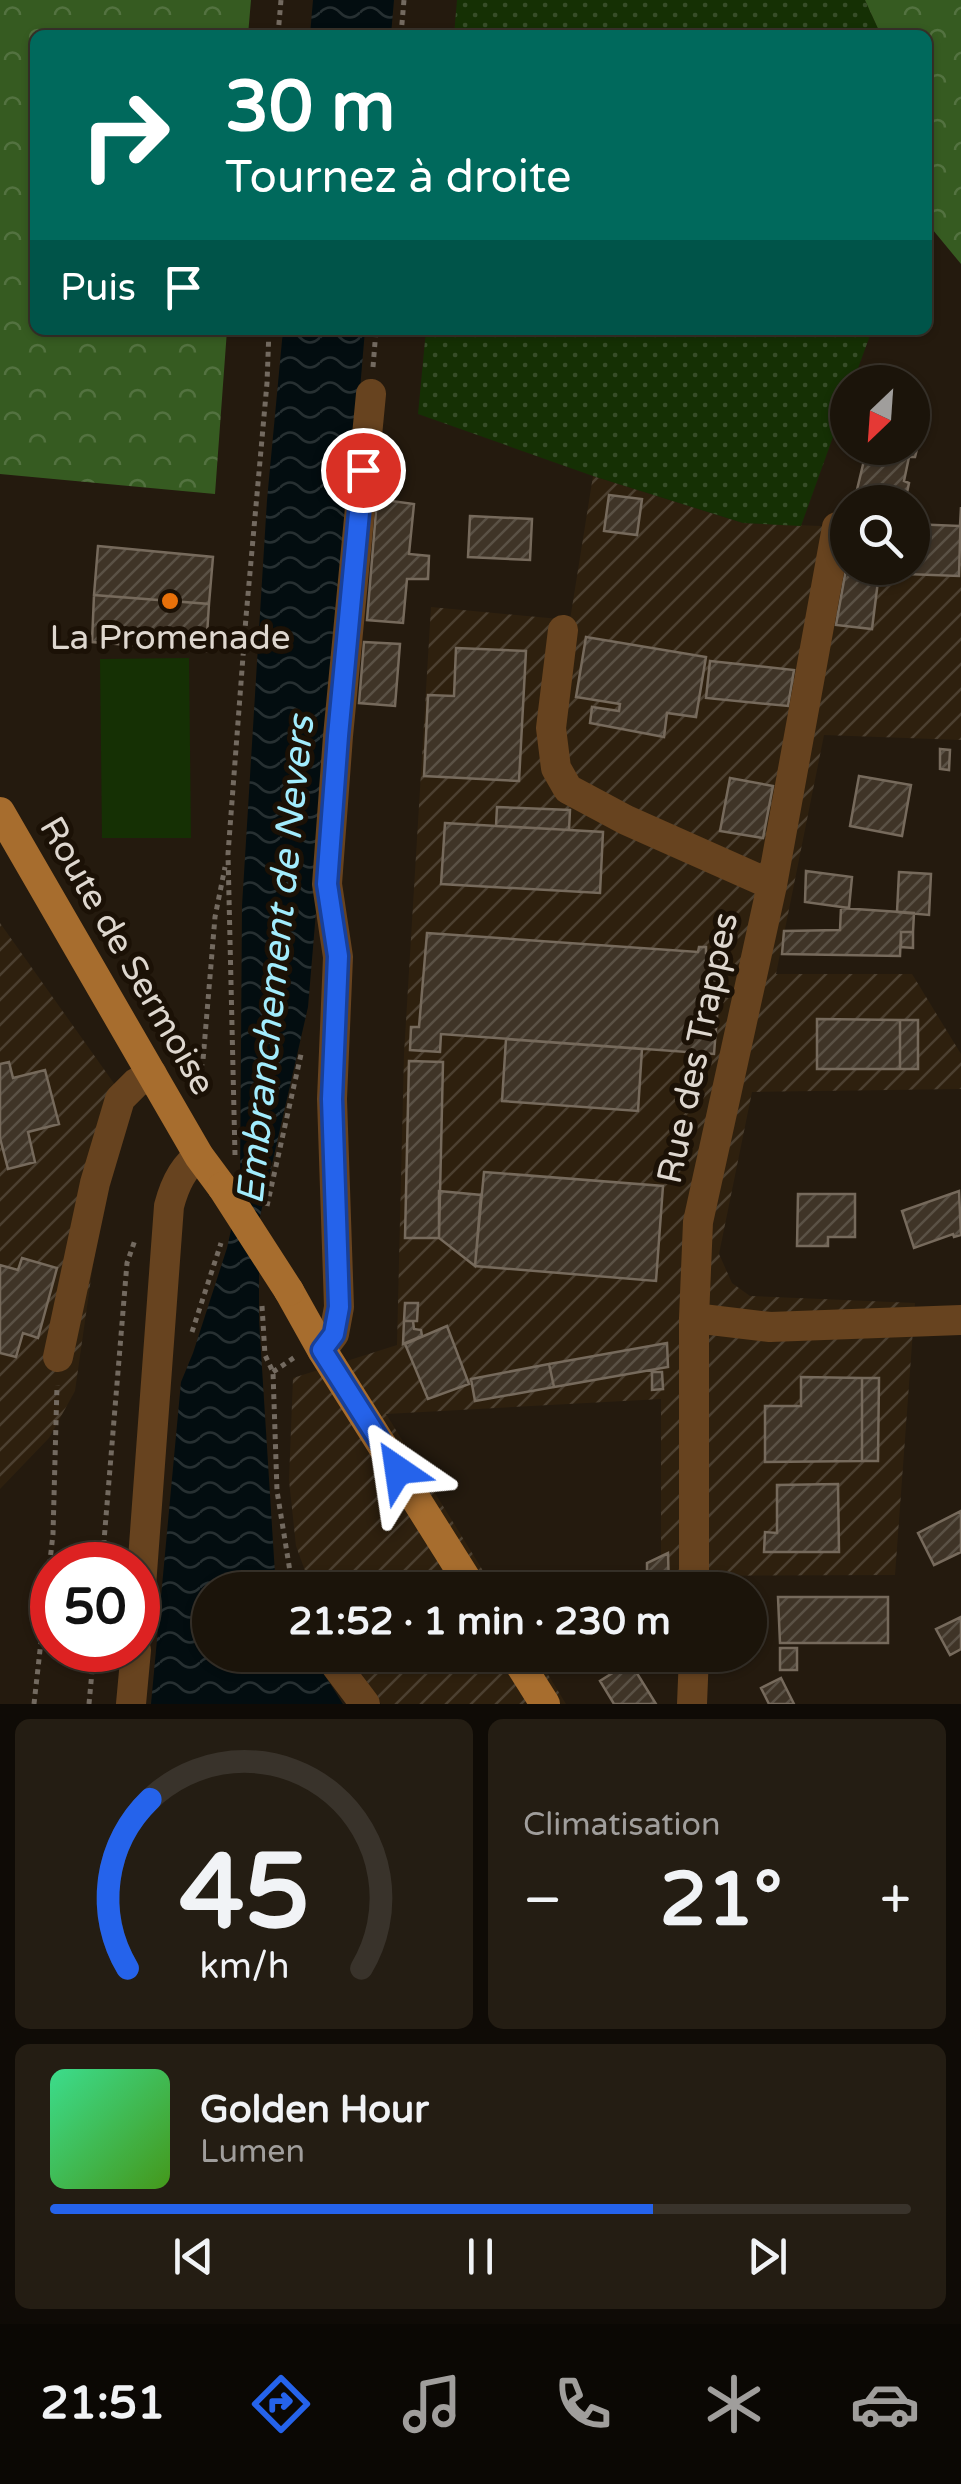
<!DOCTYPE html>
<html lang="fr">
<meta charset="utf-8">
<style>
body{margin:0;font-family:"Varela Round",sans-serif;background:#241d13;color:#f1f3f6;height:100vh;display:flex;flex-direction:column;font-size:38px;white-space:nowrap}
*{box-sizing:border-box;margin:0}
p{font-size:32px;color:#a09e9c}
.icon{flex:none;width:55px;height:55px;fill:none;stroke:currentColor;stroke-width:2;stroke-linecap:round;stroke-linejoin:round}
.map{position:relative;height:1704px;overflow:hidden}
.details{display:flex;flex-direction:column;gap:15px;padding:15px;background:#0f0b06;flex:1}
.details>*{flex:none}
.banner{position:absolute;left:30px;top:30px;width:902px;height:305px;border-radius:15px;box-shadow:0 2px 8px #0004,0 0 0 2px #39332b;background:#00695c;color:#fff;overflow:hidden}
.needle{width:65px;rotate:205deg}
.controls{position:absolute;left:830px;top:365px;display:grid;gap:20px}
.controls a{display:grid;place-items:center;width:100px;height:100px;border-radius:50%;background:#1b140a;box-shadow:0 2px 8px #0004,0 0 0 2px #39332b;font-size:50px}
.speed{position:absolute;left:30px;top:1542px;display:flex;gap:20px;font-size:50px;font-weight:700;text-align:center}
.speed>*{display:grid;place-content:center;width:130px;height:130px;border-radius:50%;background:#1b140a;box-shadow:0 2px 8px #0004,0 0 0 2px #39332b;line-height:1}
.speed .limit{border:15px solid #d22;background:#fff;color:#111}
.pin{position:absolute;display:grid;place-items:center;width:85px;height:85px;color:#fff;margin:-42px;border:5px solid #fff;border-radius:50%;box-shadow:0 2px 10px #0007}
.me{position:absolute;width:110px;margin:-55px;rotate:328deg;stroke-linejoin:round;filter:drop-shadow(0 0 8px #0008)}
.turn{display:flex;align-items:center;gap:35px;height:210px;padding:0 30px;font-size:45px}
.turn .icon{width:130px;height:130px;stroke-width:2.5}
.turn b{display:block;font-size:70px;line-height:85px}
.then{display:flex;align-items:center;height:95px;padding:0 30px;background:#0003;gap:20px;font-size:38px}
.big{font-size:75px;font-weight:700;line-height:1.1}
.details .tile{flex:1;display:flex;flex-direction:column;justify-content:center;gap:15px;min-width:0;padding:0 35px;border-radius:15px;background:#241d13}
.details .dial{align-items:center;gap:0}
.dial svg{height:260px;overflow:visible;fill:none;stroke:#39332b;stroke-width:7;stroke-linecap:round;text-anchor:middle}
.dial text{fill:#f1f3f6;stroke:none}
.song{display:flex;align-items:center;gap:30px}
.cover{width:120px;height:120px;border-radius:15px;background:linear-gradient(135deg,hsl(150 70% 55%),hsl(100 70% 35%))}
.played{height:10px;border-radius:5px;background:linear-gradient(90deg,#2563eb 70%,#39332b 70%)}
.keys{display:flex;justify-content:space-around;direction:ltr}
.heat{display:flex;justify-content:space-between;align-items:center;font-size:55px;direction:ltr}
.details .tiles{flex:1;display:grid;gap:15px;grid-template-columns:1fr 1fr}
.tile:last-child{grid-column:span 2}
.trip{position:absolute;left:192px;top:1572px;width:575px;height:100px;border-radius:50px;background:#1b140a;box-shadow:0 2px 8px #0004,0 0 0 2px #39332b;font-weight:700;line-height:100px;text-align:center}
.dock{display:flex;height:160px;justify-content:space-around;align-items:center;background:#0b0804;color:#a09e9c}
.dock .icon{width:70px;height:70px}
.dock .current{color:#2563eb}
.dock b{font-size:45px;color:#f1f3f6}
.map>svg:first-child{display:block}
.industrial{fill:url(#industrial-furrows)}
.grass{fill:url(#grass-dots)}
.forest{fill:url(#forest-crowns)}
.garden{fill:#153004}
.water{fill:url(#water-waves)}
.building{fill:url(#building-hatch);stroke:#766a5c;stroke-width:2.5}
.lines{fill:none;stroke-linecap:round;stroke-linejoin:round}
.path{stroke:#736a60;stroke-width:5;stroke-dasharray:5 5;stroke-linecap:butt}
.minor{stroke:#67431f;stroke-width:30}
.major{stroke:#a76d2e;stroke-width:30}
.major-bridge{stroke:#a76d2e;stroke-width:30}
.route-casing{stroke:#184099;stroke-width:25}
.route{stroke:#2563eb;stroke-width:18}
.food-dot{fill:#e8710a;stroke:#1b1106;stroke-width:4}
.labels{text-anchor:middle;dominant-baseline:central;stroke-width:10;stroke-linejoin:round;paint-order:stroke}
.poi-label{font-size:35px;fill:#ded7cf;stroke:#1b1106}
.street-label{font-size:35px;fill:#ded7cf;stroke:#1b1106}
.water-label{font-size:38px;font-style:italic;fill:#a2ecfd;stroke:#1b1106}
</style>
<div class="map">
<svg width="961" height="1704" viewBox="0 0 961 1704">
<defs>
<pattern id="industrial-furrows" width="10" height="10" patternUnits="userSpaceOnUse" patternTransform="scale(2.5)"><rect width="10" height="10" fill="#2e200e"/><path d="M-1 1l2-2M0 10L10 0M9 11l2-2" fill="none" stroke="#4c4030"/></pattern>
<pattern id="grass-dots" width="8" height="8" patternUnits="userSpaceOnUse" patternTransform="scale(2.5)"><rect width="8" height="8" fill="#153004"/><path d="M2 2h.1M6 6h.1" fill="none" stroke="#374d28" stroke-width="1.8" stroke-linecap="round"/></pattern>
<pattern id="forest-crowns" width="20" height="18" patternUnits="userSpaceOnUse" patternTransform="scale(2.5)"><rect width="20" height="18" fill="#365b21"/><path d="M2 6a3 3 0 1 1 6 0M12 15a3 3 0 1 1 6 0" fill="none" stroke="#537240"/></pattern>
<pattern id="water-waves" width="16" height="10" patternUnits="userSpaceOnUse" patternTransform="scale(2.5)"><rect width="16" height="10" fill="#030d10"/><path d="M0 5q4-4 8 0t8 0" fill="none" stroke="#273032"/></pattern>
<pattern id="building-hatch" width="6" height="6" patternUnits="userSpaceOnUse" patternTransform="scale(2.5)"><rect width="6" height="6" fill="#3f3427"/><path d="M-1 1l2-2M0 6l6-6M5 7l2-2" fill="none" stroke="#5a5145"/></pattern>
</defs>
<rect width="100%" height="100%" fill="#241a0e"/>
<path class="industrial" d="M 593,476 L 743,523 L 847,527 L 848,568 L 912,568 L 913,530 L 961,532 L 961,740 L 824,735 L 776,974 L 912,974 L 961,1054 L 961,1089 L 752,1092 L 719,1254 L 732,1283 L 750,1296 L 915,1303 L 895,1575 L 661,1576 L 661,1399 L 386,1414 L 495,1590 L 312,1590 L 296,1546 L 289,1480 L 293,1378 L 397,1345 L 404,1054 L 431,607 L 570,620 Z
M 0,923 L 118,1089 L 75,1391 L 49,1438 L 0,1489 Z
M 350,1655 L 536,1655 L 566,1704 L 381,1704 Z"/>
<path class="grass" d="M 457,0 L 865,0 L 881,35 L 454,35 Z
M 426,330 L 872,330 L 853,382 L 848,382 L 847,398 L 801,526 L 743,523 L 593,476 L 418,414 Z"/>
<path class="forest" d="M 0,0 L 251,0 L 248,35 L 35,35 L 35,330 L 227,330 L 215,494 L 0,474 Z
M 865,0 L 961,0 L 961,264 L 928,224 L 928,35 L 881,35 Z"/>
<path class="garden" d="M 189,658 L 191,838 L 102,838 L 100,659 Z"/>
<path class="water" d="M 313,0 L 394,0 L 391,35 L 310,35 Z
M 283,330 L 365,330 L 308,1007 L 259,1221 L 259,1320 L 276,1590 L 210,1590 L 210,1655 L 312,1655 L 343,1704 L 151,1704 L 181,1382 L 193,1353 L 227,1248 L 240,1189 L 242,906 L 267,500 Z"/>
<path class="building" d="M 912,440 L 919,441 L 915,457 L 909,457 L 904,481 L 909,483 L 905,502 L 874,502 L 855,498 L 867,448 L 880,450 L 881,448 L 912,448 Z
M 609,495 L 642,499 L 637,535 L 604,531 Z
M 377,499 L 414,504 L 409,554 L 429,556 L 428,579 L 407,579 L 403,623 L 367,620 Z
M 961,507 L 959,576 L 879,573 L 872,629 L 836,625 L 848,558 L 848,568 L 912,568 L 912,524 L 960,526 Z
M 470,516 L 532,519 L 530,560 L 468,557 Z
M 98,546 L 213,557 L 209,604 L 94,595 Z
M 94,595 L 209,604 L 206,651 L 92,642 Z
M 586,637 L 706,657 L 696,717 L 667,713 L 664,737 L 590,723 L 592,707 L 619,711 L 620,704 L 576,697 Z
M 364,642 L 400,644 L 395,706 L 359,703 Z
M 456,648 L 526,651 L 519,781 L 424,776 L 428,695 L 454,696 Z
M 710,661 L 794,670 L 788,706 L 706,698 Z
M 940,749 L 950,750 L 949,770 L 940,769 Z
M 859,776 L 911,785 L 902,836 L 850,826 Z
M 730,778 L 773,786 L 763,838 L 720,831 Z
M 497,807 L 570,810 L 569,830 L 496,826 Z
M 445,823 L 603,832 L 600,893 L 441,884 Z
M 806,871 L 852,877 L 849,908 L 805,902 Z
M 899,872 L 931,874 L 929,915 L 897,912 Z
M 841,908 L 914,913 L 913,932 L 901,932 L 900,956 L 782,954 L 784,931 L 840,930 Z
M 901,932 L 913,932 L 913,948 L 901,947 Z
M 427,933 L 698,952 L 699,947 L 706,947 L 706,953 L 722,954 L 714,1054 L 441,1034 L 440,1052 L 410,1050 L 411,1027 L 419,1027 Z
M 817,1019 L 900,1020 L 900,1069 L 817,1069 Z
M 900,1020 L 918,1020 L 918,1069 L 900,1069 Z
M 506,1039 L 642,1049 L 638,1111 L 502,1101 Z
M 409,1061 L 443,1062 L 439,1238 L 405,1238 Z
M 9,1062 L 13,1078 L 45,1070 L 59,1124 L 28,1132 L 35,1162 L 8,1169 L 0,1138 L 0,1064 Z
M 484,1172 L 663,1186 L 656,1281 L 475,1266 Z
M 439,1191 L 481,1195 L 475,1266 L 439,1238 Z
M 959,1191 L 961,1235 L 954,1237 L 953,1234 L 914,1248 L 902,1211 Z
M 798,1194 L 855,1194 L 855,1237 L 828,1237 L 828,1246 L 797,1246 Z
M 22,1258 L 57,1268 L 38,1338 L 23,1333 L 16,1357 L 0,1353 L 0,1265 L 18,1270 Z
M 405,1303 L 418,1303 L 417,1321 L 404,1321 Z
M 404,1321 L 413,1321 L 414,1329 L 421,1330 L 422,1336 L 403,1344 Z
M 447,1326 L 469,1384 L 428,1399 L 405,1344 Z
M 667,1343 L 668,1367 L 554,1387 L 549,1364 Z
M 549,1364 L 554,1387 L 475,1401 L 471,1379 Z
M 652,1372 L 662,1372 L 663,1389 L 652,1390 Z
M 801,1377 L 862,1378 L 862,1461 L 765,1462 L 765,1406 L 801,1406 Z
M 862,1378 L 879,1378 L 878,1461 L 862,1461 Z
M 838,1484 L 839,1552 L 764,1552 L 765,1532 L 777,1533 L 777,1485 Z
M 961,1511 L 961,1552 L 934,1565 L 918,1533 Z
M 668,1553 L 669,1590 L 647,1589 L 647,1563 Z
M 778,1597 L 888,1597 L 888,1643 L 780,1643 Z
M 961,1617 L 961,1649 L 950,1655 L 936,1629 Z
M 780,1648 L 797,1648 L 797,1670 L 780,1670 Z
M 630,1662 L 656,1704 L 614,1704 L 600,1681 Z
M 781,1678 L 794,1704 L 769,1704 L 761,1688 Z"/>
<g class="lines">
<path class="path" d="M 278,35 L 281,0
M 401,35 L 404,0
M 373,367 L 376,330
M 196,1088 L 203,1060 L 215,917 L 225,867
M 235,1155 L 228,854 L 246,617 L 267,383 L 269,330
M 267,1206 L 302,1050
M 262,1306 L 265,1355 L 273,1372 L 277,1491 L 293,1590
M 192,1332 L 221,1243
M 273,1372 L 295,1357
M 102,1565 L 127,1263 L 135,1240
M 34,1704 L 53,1534 L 57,1385
M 89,1704 L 94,1650"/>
<path class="minor" d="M 563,630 L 551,728 L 556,768 L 568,789 L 626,820 L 772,885
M 694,1318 L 770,1327 L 961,1320
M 322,1350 L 334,1334 L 339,1307 L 332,1099 L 338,957 L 327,884 L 338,736 L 371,394
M 58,1357 L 95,1183 L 120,1099 L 136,1083 L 152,1074
M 694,1590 L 694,1318 L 698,1222 L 772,885 L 837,527
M 138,1627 L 169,1206 C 174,1187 182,1167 199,1156
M 328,1655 L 365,1704
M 131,1704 L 136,1650
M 692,1704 L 694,1655"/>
<path class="major" d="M 0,812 L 199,1156 L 222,1187
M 289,1291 L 322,1350 L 473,1590
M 514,1655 L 545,1704"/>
<path class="major-bridge" d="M 222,1187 L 289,1291"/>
</g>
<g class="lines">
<g class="route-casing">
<path id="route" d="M 363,470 L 338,736 L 327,884 L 338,956 L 332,1099 L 339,1307 L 334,1334 L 322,1350 L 398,1470"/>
</g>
<use href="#route" class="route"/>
</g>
<circle class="food-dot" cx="170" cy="601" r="10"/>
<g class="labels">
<g class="poi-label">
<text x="170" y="638">La Promenade</text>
</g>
<g class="street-label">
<text transform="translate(127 956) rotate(60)">Route de Sermoise</text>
<text transform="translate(698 1048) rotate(-78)">Rue des Trappes</text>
</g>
<g class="water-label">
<text transform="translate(276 960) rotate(-84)">Embranchement de Nevers</text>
</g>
</g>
</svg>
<div class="controls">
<a><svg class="needle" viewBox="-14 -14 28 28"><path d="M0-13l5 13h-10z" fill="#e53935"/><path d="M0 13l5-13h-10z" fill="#a09e9c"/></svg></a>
<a><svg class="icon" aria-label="search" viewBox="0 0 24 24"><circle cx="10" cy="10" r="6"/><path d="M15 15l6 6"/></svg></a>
</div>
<div class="speed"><div class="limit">50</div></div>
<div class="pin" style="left:363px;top:470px;background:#d93025"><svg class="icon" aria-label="arrive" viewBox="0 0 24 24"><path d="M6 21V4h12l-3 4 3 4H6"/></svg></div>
<svg class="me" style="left:398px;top:1470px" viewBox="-20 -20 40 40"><path d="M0-17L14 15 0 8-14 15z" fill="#2563eb" stroke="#fff" stroke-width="4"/></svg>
<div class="trip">21:52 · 1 min · 230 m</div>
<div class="banner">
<div class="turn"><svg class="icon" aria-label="right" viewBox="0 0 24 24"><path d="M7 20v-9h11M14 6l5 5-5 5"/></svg><div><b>30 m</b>Tournez à droite</div></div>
<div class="then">Puis<svg class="icon" aria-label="arrive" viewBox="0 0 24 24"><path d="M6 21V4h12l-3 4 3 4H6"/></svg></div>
</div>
</div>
<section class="details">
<div class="tiles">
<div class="tile dial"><svg viewBox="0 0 100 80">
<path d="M14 69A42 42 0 1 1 86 69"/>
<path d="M14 69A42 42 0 0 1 21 17" stroke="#2563eb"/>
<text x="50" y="56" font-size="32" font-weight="700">45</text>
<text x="50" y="72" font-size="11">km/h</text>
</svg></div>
<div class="tile"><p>Climatisation</p>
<div class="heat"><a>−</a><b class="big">21°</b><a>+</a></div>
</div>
<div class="tile">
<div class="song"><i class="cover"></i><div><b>Golden Hour</b><p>Lumen</p></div></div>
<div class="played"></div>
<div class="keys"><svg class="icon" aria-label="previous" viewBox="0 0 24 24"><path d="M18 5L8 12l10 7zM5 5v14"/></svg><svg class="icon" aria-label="pause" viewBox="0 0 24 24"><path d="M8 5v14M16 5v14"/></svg><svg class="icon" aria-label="next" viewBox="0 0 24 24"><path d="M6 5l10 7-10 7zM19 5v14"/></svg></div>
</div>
</div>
</section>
<nav class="dock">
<b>21:51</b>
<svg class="icon current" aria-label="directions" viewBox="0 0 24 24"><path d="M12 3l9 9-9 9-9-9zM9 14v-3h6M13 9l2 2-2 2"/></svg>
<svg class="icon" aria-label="music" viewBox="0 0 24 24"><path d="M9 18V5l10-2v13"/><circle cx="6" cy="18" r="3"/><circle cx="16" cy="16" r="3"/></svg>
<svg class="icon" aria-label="phone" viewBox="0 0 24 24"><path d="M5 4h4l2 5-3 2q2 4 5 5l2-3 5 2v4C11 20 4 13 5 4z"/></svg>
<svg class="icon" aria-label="climate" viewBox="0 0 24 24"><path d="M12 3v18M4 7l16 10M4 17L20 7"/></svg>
<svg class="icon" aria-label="car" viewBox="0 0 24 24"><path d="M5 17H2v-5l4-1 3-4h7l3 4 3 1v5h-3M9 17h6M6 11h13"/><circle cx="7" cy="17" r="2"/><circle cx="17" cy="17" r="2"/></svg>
</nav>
